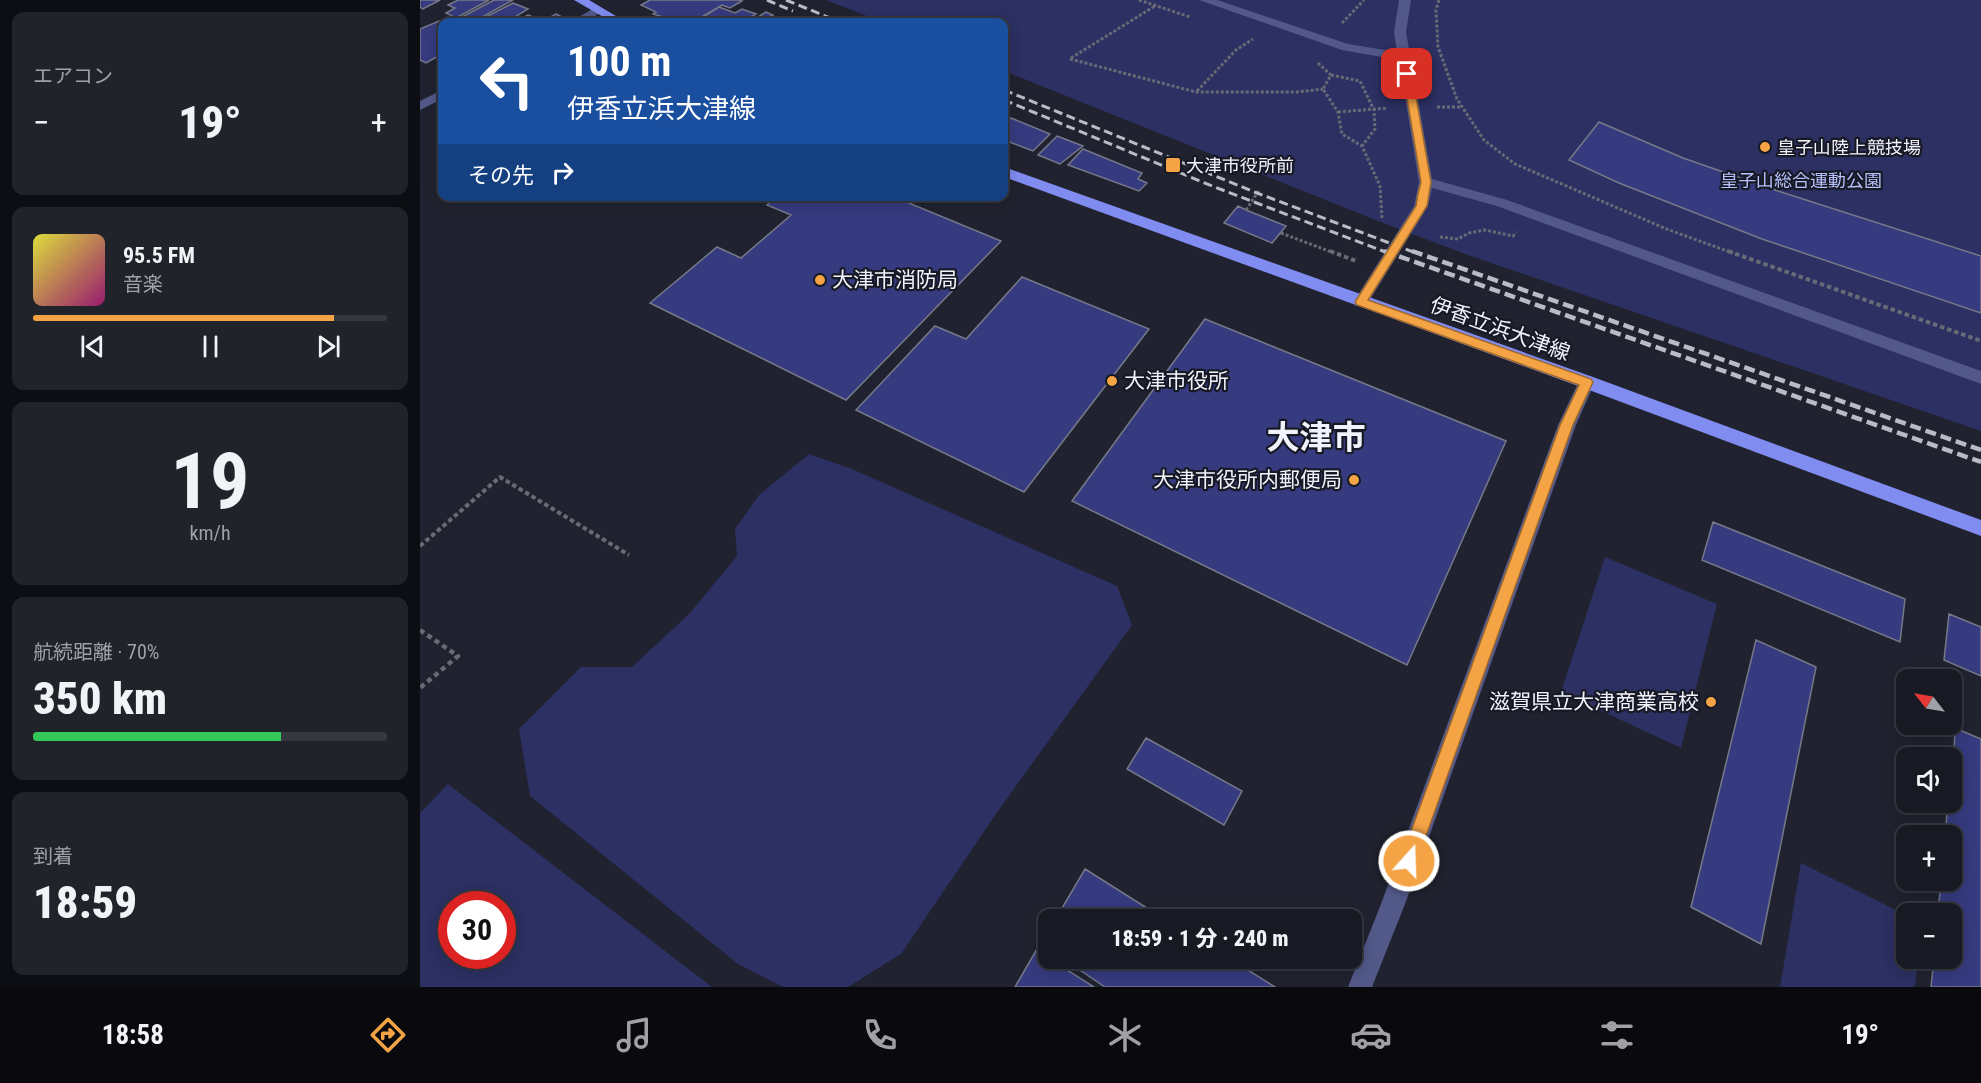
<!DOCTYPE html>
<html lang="ja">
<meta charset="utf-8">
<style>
body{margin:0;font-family:"Roboto Condensed","Noto Sans JP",sans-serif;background:#21232b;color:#f1f3f6;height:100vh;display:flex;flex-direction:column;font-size:22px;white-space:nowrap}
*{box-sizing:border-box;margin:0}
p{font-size:20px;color:#9fa1a6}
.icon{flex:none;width:33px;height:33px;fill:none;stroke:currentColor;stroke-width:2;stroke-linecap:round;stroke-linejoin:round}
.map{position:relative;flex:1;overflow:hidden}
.side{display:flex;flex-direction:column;gap:12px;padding:12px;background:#0d0e13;width:420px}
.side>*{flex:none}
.top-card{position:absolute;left:18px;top:18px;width:570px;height:183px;border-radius:12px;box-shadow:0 3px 15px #0003,0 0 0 2px #363841;background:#1a4fa0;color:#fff;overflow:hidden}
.needle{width:39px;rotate:301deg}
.controls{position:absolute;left:1476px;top:669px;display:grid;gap:12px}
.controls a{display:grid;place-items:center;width:66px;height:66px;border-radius:12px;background:#181a23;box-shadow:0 3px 15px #0003,0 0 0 2px #363841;font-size:30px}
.speed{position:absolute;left:18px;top:891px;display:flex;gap:12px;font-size:30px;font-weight:700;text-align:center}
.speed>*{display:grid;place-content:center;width:78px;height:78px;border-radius:50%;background:#181a23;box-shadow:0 3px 15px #0003,0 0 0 2px #363841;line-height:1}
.speed .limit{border:9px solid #d22;background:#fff;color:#111}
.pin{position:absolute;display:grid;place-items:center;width:51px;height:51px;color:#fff;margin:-26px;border-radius:12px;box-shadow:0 3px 9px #0006}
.me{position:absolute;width:66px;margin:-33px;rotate:20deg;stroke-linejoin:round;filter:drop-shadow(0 0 4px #0008)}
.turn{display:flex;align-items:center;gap:21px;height:126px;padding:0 30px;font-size:27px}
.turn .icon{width:78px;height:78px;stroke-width:2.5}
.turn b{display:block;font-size:42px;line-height:51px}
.then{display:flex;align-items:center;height:57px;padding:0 30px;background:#0003;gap:12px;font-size:22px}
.big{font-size:45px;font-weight:800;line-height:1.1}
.side .widget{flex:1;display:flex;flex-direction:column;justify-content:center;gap:9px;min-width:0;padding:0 21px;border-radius:12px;background:#21232b}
.side .dial{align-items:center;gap:0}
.dial b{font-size:78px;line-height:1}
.song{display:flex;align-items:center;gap:18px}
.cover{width:72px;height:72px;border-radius:9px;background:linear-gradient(135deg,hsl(60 70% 55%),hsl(320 70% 35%))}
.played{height:6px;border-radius:3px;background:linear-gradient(90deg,#f4a345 85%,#363841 85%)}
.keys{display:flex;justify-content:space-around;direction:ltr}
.heat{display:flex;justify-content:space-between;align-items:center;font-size:33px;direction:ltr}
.charge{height:9px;border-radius:4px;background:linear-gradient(90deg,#34c759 70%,#363841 0)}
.trip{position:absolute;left:618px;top:909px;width:324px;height:60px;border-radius:12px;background:#181a23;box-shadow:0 3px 15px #0003,0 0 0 2px #363841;font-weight:800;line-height:60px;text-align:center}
.tab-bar{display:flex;height:96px;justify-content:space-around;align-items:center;background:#0a0a0e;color:#9fa1a6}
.tab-bar .icon{width:42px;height:42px}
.tab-bar .active{color:#f4a345}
.tab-bar b{font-size:27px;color:#f1f3f6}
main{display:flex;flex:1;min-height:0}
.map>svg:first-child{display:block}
.green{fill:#2c3062;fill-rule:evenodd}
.building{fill:#363b80;stroke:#757988;stroke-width:1.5}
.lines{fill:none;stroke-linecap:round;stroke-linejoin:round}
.path-far2{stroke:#686a76;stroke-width:3;stroke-dasharray:3 2;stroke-linecap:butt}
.path-far1{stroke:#686a76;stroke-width:4;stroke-dasharray:4.5 3;stroke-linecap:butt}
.path{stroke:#686a76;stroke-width:4.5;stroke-dasharray:5 4;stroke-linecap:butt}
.minor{fill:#525989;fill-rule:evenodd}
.major{fill:#808cf0;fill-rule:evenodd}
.rail-far1{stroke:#b9bbc5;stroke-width:3;stroke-dasharray:9 4.5;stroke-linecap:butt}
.rail{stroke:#b9bbc5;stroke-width:4.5;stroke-dasharray:11 5;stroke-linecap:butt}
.route{fill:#f4a345;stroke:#9f6a2d;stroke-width:1.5}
.poi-dot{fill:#f4a345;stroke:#171925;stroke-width:2}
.labels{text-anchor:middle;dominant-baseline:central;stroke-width:4.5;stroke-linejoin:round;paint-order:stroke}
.far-poi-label{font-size:18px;fill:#f1f3fc;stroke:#171925;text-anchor:start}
.far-park-label{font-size:18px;fill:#b5c0fc;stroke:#171925}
.poi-label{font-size:21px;fill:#f1f3fc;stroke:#171925;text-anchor:start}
.street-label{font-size:21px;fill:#f1f3fc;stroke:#171925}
.town-label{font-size:33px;font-weight:bold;fill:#f1f3fc;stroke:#171925}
</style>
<main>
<section class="side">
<div class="widget"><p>エアコン</p>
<div class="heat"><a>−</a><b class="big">19°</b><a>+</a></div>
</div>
<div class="widget">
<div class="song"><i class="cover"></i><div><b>95.5 FM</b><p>音楽</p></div></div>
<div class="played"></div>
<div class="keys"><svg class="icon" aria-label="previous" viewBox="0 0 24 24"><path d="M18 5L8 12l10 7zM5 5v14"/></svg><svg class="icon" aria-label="pause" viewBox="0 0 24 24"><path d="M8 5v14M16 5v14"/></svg><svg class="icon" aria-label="next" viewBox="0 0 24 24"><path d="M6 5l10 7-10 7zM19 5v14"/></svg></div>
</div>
<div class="widget dial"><b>19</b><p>km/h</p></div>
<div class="widget"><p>航続距離 · 70%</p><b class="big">350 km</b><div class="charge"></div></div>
<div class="widget"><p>到着</p><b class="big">18:59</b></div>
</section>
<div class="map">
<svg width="1561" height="987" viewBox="0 0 1561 987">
<rect width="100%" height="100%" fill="#20222f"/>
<path class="green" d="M 406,0 L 1561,0 L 1561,431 L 1048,255 L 963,223 L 584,71 L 584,22 L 462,22 Z
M 389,454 L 432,469 L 697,586 L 712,625 L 578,811 L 481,954 L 428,987 L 363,987 L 318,964 L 110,796 L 99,729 L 161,667 L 212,667 L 270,613 L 317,556 L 315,529 L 339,495 Z
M 1185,557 L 1297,604 L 1261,748 L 1141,692 Z
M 28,784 L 292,987 L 0,987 L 0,813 ZM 82,904 L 82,956 L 32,956 L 32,904 Z
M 1381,863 L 1486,915 L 1486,958 L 1498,959 L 1495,987 L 1360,987 Z"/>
<path class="building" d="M 0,0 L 20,0 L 3,9 L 0,7 Z
M 38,0 L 69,0 L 36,18 L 26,13 L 35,8 L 28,5 Z
M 74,0 L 93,0 L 55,21 L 44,16 Z
M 230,0 L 319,0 L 322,1 L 310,8 L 302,5 L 273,22 L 266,20 L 260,22 L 233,14 L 236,12 L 221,5 Z
M 93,3 L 108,9 L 87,22 L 56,22 Z
M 299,7 L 315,13 L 322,9 L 336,14 L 323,22 L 275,22 Z
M 346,12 L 353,15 L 351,16 L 368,22 L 330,22 Z
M 136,14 L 144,18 L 137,22 L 121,22 Z
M 108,15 L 120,20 L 115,22 L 94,22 Z
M 19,21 L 23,22 L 22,54 L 6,63 L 0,60 L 0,29 Z
M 584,118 L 589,120 L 591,118 L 630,134 L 613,151 L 584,140 Z
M 1179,122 L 1263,158 L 1361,192 L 1561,256 L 1561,313 L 1342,239 L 1199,183 L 1149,160 Z
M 637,136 L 663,146 L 640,164 L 618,155 Z
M 663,149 L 722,173 L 718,179 L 727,183 L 719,191 L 648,165 Z
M 357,196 L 472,196 L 581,241 L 426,400 L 230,303 L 297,247 L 321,258 L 371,215 L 347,205 Z
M 818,206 L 826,210 L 866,226 L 852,243 L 804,223 Z
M 602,277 L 729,329 L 604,492 L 436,410 L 515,326 L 546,339 Z
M 785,319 L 1086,441 L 987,665 L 652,501 Z
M 1293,522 L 1485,599 L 1480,642 L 1282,560 Z
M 1529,614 L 1561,627 L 1561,676 L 1524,660 Z
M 1336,640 L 1396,667 L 1341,944 L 1271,907 Z
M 1535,728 L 1561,739 L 1561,987 L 1511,987 L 1514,958 L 1532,958 L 1532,914 L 1518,914 L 1521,880 L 1532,880 L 1532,836 L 1525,836 L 1528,802 L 1532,802 Z
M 726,738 L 822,791 L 804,825 L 707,769 Z
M 665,869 L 746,920 L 635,920 Z
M 617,949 L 628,958 L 674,987 L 595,987 Z
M 642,958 L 809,958 L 855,987 L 685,987 Z"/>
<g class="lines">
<path class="path-far2" d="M 719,0 L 770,17
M 1019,0 L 1016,10 L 1018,47 L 1037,99 L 1064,140 L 1095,164 L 1249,230 L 1313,253
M 922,23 L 944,0
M 651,58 L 735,6
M 650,59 L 776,92 L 877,92 L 903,89
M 898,63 L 911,75 L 903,89 L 918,112 L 922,134 L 942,146 L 960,186 L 962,218
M 911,75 L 940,81 L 954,110 L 955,129 L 942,146
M 777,91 L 816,50 L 833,39
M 1017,107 L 1042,107
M 918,112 L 968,108
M 826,210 L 840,189
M 861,233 L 914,253
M 1020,237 L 1038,239 L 1049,233 L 1065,230 L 1093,236 L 1096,232"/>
<path class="path-far1" d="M 910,251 L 936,261
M 1308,251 L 1561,341
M 0,546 L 80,477 L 209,555"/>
<path class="path" d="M 0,630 L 38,656 L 0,688"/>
<path class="minor" d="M 779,0 L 797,0 L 928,44 L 977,52 L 974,32 L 979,0 L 991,0 L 986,32 L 1012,179 L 1087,200 L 1561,371 L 1561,384 L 1077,206 L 1012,188 L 1008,206 L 946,306 L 936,306 L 933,302 L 936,298 L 994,206 L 999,182 L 979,60 L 922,50 Z
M 178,6 L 184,10 L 182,12 L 164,22 L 150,22 Z
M 22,90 L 22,99 L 0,110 L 0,101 Z
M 1167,376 L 1173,377 L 1175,382 L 1156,425 L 985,904 L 952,987 L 928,987 L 961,904 L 1138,425 L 1161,377 Z"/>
<path class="major" d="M 154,0 L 169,0 L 206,22 L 192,22 Z
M 584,167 L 1173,377 L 1561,520 L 1561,536 L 1161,387 L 584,177 Z"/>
<path class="rail-far1" d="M 347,0 L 373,11
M 366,0 L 420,22
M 584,90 L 837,193 L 996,253
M 584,100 L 792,186 L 968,253"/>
<path class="rail" d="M 964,251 L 1561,462
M 992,251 L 1561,450"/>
</g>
<path class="route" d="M 987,71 L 992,74 L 1011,182 L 1007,206 L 948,300 L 1171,379 L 1173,382 L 1153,425 L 997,861 L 995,867 L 989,869 L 983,867 L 980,861 L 1140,425 L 1159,385 L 937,305 L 935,302 L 996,206 L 998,194 L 1001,182 L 983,74 Z"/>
<g class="poi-dot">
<circle cx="1345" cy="147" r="6"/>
<rect x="745" y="157" width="16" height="16" rx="3"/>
<circle cx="400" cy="280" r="6"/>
<circle cx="692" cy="381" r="6"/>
<circle cx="934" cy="480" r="6"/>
<circle cx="1291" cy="702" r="6"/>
</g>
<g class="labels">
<g class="far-poi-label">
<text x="1357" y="147">皇子山陸上競技場</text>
<text x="766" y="165">大津市役所前</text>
</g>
<g class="far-park-label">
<text x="1381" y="180">皇子山総合運動公園</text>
</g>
<g class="poi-label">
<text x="412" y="280">大津市消防局</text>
<text x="704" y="381">大津市役所</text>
<text x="922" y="480" text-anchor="end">大津市役所内郵便局</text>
<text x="1279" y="702" text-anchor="end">滋賀県立大津商業高校</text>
</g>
<g class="street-label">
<text transform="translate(1080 329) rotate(20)">伊香立浜大津線</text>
</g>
<g class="town-label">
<text x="896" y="437">大津市</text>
</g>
</g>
</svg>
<div class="controls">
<a><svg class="needle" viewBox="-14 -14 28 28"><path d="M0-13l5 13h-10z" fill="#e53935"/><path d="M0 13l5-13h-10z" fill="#9fa1a6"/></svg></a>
<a><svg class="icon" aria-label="sound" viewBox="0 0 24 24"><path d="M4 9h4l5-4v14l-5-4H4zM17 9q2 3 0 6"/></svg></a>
<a>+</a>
<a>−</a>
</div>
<div class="speed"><div class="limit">30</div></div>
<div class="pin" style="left:987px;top:74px;background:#d93025"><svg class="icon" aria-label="arrive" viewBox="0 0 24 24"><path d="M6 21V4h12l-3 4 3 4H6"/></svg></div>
<svg class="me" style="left:989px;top:861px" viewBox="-20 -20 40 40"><circle r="17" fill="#f4a345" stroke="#fff" stroke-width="3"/><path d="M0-11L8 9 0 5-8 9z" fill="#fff"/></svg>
<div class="trip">18:59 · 1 分 · 240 m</div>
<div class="top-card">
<div class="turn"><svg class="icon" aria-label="left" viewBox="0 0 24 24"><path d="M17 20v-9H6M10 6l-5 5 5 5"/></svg><div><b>100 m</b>伊香立浜大津線</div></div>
<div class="then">その先<svg class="icon" aria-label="right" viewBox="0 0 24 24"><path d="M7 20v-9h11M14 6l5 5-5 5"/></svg></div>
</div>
</div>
</main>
<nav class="tab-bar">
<b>18:58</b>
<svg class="icon active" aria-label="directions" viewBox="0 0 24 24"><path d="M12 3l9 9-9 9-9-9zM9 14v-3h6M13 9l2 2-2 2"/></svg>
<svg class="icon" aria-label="music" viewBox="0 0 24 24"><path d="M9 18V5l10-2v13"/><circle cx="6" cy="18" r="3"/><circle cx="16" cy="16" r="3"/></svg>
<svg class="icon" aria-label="phone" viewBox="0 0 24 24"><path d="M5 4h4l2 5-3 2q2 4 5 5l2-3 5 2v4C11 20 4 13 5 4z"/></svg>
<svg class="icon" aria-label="climate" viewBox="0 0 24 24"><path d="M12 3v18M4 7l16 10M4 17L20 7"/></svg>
<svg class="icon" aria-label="car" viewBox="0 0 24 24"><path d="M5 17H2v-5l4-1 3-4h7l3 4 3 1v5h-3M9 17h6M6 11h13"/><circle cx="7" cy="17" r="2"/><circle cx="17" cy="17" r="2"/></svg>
<svg class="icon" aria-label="filters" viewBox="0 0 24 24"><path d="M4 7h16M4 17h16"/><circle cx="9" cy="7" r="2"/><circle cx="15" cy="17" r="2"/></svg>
<b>19°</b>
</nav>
